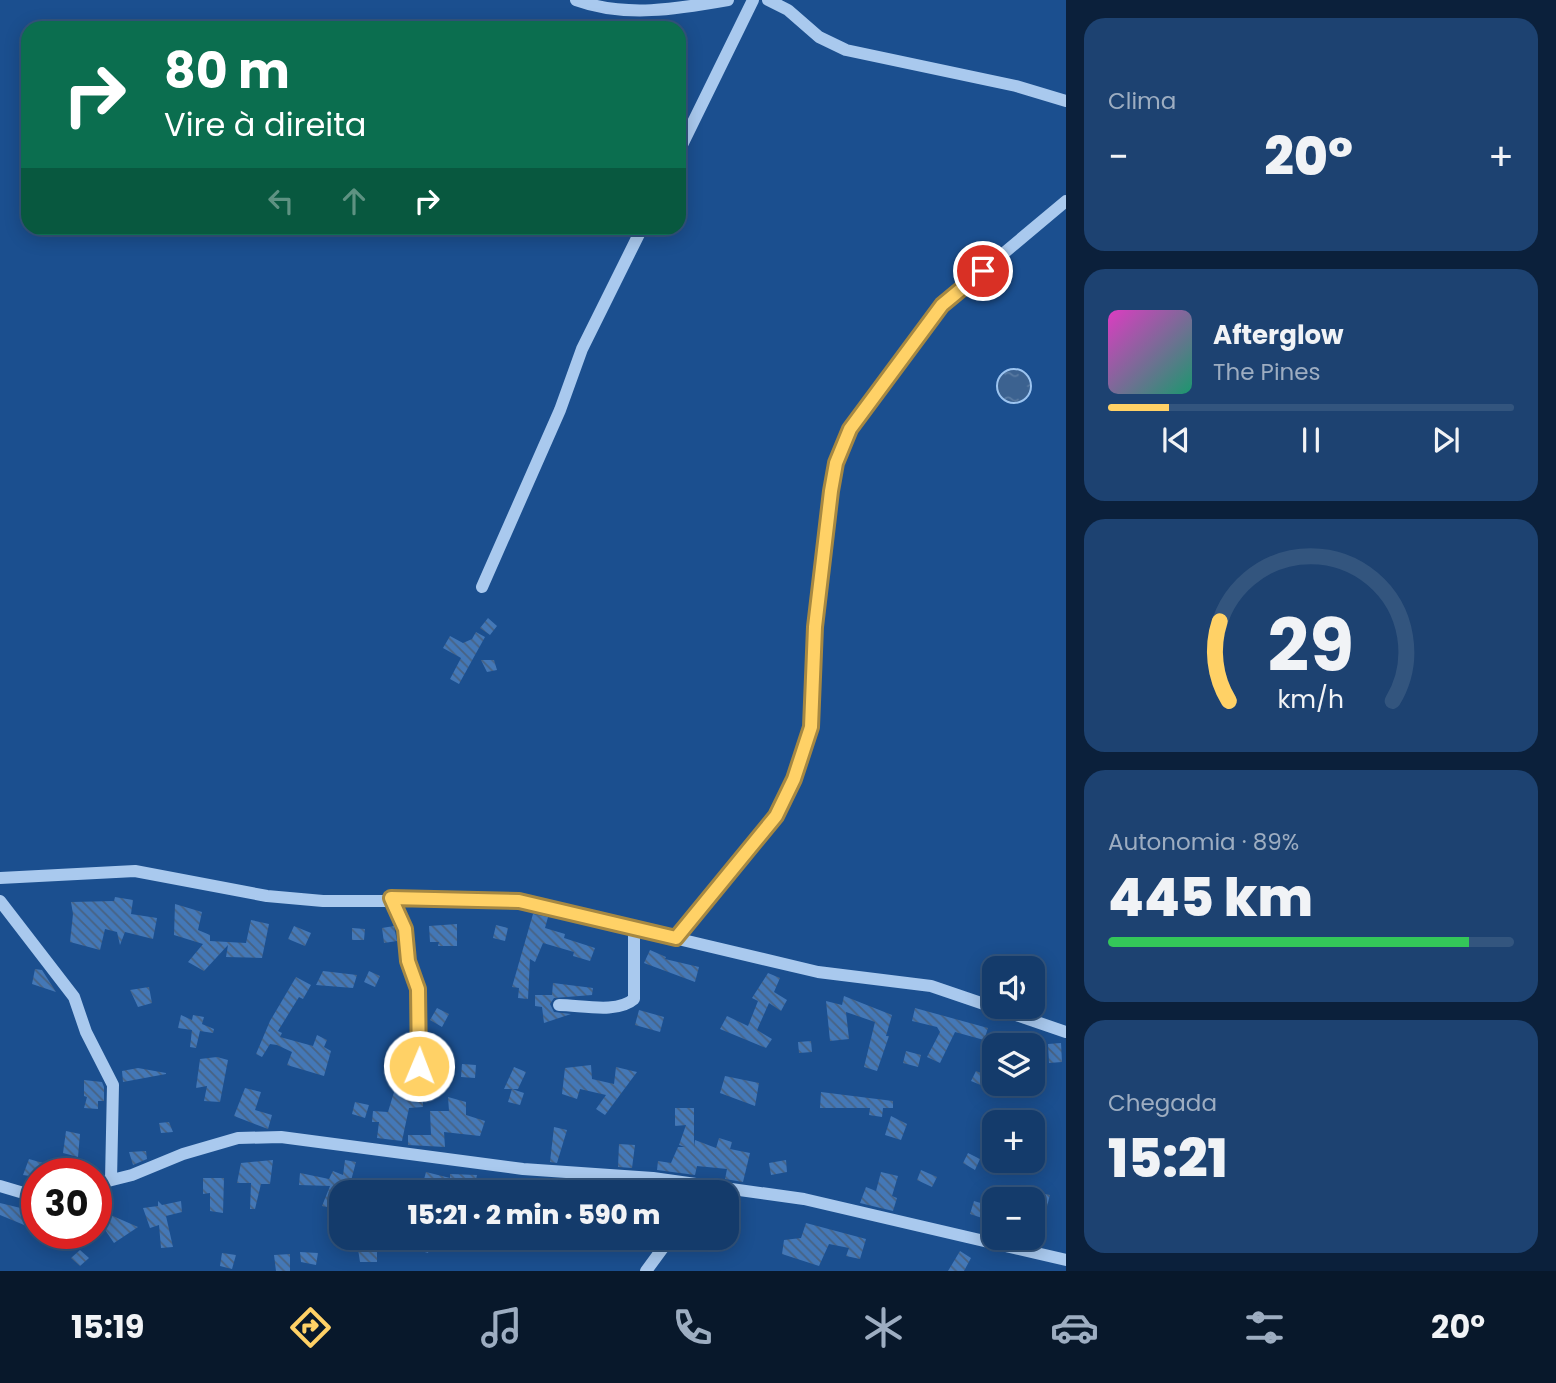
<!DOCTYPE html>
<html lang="pt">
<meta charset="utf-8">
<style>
body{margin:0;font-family:Poppins,sans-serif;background:#1d4271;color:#f1f3f6;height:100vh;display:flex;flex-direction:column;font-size:26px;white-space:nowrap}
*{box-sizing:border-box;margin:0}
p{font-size:23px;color:#9dadc1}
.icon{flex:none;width:38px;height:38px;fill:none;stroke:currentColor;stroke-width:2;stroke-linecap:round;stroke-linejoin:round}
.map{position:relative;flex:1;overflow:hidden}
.sheet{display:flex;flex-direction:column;gap:18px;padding:18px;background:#0b203b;width:490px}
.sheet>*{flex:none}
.top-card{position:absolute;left:21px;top:21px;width:665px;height:214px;border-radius:21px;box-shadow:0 4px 18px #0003,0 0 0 2px #33557e;background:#0b6e4f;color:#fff;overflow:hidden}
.tools{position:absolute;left:982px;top:956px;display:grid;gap:14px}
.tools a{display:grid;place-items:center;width:63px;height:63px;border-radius:14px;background:#143b6b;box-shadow:0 4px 18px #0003,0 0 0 2px #33557e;font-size:35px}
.speed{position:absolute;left:21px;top:1158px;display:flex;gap:14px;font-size:35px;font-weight:700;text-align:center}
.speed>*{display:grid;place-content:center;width:91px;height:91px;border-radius:50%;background:#143b6b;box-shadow:0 4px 18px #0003,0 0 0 2px #33557e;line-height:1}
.speed .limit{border:10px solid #d22;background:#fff;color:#111}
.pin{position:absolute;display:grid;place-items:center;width:60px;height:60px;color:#fff;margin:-30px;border:4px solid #fff;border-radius:50%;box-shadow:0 2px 7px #0007}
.me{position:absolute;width:77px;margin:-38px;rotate:1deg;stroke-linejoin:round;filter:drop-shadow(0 0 5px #0008)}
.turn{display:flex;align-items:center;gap:24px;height:147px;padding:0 28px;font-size:32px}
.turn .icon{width:91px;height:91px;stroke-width:2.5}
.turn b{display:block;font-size:49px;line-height:60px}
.lanes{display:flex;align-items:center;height:66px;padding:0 28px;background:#0003;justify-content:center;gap:35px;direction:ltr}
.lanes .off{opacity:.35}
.big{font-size:52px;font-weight:800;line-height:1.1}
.sheet .widget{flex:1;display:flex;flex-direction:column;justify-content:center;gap:10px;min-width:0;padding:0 24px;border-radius:21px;background:#1d4271}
.sheet .dial{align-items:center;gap:0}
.dial svg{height:182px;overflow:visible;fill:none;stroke:#33557e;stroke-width:7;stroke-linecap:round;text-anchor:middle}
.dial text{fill:#f1f3f6;stroke:none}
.song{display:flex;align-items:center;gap:21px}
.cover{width:84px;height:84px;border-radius:10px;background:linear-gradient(135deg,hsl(310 70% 55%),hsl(160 70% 35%))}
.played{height:7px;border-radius:4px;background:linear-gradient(90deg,#ffd166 15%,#33557e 15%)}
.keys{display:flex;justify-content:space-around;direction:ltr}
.heat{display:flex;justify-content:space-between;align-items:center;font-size:38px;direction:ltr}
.charge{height:10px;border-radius:5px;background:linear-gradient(90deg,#34c759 89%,#33557e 0)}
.trip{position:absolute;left:329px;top:1180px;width:410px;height:70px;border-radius:21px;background:#143b6b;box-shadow:0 4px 18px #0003,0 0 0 2px #33557e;font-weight:800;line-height:70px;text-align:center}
.dock{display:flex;height:112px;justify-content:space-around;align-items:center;background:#08182b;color:#9dadc1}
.dock .icon{width:49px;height:49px}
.dock .active{color:#ffd166}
.dock b{font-size:32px;color:#f1f3f6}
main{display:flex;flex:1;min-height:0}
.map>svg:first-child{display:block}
.water{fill:url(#water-ripples);stroke:#9cc4f0;stroke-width:2}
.building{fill:url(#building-back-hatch)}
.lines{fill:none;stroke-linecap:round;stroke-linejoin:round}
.minor{stroke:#a9c9ee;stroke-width:12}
.route-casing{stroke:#a68842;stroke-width:18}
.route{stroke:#ffd166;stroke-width:12}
</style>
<main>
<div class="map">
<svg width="1066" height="1271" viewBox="0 0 1066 1271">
<defs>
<pattern id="water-ripples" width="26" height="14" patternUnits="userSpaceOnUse" patternTransform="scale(1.75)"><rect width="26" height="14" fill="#3c6290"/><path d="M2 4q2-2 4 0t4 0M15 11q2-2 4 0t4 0" fill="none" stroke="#597aa1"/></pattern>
<pattern id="building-back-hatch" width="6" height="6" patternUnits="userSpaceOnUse" patternTransform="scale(1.75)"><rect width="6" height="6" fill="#4478b7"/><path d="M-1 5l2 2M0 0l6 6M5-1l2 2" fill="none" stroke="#486282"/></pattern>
</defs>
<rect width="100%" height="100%" fill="#1b4f8f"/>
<path class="water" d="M997 386a17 17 0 1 1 34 0a17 17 0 1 1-34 0Z"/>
<path class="building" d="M 488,618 L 497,626 L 490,635 L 480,628 Z
M 476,632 L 485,637 L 459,684 L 450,679 L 461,658 L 443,648 L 450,636 L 463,643 L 472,639 Z
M 481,660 L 494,660 L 497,670 L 487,672 Z
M 115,897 L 133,900 L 131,914 L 157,918 L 153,939 L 125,932 L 120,945 L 117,932 L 105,929 L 100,950 L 70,942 L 73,914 L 71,902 L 114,901 Z
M 175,904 L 202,912 L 198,930 L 210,935 L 210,941 L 246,943 L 251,920 L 269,924 L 262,958 L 226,957 L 228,945 L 204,971 L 188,962 L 203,944 L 174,935 Z
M 533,914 L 548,917 L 545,928 L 565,934 L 564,938 L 595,948 L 590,961 L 573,956 L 574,952 L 543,943 L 535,962 L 530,959 L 528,999 L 518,998 L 519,988 L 512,987 Z
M 457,924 L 457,946 L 438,946 L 439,942 L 430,942 L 429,926 Z
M 496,925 L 508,928 L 505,941 L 493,938 Z
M 294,926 L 311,933 L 305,946 L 288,939 Z
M 394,926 L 397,941 L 384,943 L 382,928 Z
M 352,928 L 365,929 L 364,940 L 352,940 Z
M 650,950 L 666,957 L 665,959 L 699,967 L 695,982 L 644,963 Z
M 35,969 L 42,970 L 56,992 L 32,984 Z
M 323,971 L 357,975 L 353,988 L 316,985 Z
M 369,971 L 380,976 L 375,987 L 364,982 Z
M 768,973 L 780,978 L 774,992 L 787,1000 L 781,1011 L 769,1003 L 757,1030 L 772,1039 L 766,1048 L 720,1029 L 727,1016 L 748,1026 L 758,1001 L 752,998 Z
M 296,977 L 311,985 L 303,999 L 299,997 L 278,1031 L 282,1033 L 280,1037 L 313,1046 L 317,1035 L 327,1040 L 324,1047 L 331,1051 L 324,1076 L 287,1065 L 292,1052 L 277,1045 L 270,1044 L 262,1057 L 256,1054 L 270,1021 Z
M 553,983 L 593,988 L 592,995 L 554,998 L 550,1004 L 554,1012 L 571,1014 L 544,1023 L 542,1007 L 535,1006 L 535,995 L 552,995 Z
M 149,987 L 152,1003 L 138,1007 L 130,990 Z
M 844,996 L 892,1015 L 886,1036 L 889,1036 L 877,1071 L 864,1067 L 875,1022 L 846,1012 L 849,1039 L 830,1041 L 826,1001 L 842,1005 Z
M 437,1008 L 449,1014 L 442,1027 L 430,1020 Z
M 915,1008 L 988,1028 L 984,1040 L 955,1032 L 940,1063 L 927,1057 L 940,1032 L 937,1027 L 912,1021 Z
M 639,1010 L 664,1017 L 660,1032 L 635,1025 Z
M 181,1015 L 192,1020 L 193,1015 L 204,1017 L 202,1024 L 214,1029 L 213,1033 L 200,1031 L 196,1048 L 190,1047 L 192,1030 L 178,1028 Z
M 811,1041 L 812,1052 L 799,1053 L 798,1042 Z
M 1061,1043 L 1062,1062 L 1049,1063 L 1048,1044 Z
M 906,1051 L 921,1055 L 918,1067 L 903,1063 Z
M 217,1057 L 228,1060 L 220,1102 L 204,1101 L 207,1086 L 196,1088 L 200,1059 Z
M 462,1064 L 476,1065 L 475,1078 L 461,1077 Z
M 591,1065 L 592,1079 L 614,1084 L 616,1067 L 637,1072 L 605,1115 L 596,1109 L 606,1095 L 580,1089 L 577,1099 L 562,1094 L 565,1068 Z
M 514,1067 L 526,1072 L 518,1089 L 504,1089 Z
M 138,1068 L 166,1073 L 166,1074 L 123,1082 L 122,1071 Z
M 976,1071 L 988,1076 L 983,1086 L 971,1081 Z
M 400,1072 L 413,1076 L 423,1074 L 423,1107 L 409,1108 L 402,1141 L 377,1138 L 379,1122 L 372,1122 L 373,1111 L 388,1112 Z
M 725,1076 L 759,1083 L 755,1106 L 720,1093 Z
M 84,1080 L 102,1082 L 104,1087 L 104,1101 L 98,1101 L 98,1109 L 84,1108 L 87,1097 L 84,1096 Z
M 245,1088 L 261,1092 L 255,1110 L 272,1115 L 268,1129 L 234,1116 Z
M 512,1089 L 524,1093 L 520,1105 L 508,1102 Z
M 821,1092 L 893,1101 L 893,1108 L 883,1108 L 882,1117 L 869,1115 L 870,1108 L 820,1108 Z
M 448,1097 L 466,1102 L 466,1115 L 485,1121 L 480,1136 L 444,1132 L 445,1147 L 408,1145 L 408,1135 L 431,1135 L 430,1111 L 449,1111 Z
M 355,1102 L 369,1105 L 365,1118 L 352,1114 Z
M 675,1108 L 694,1108 L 694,1147 L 695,1140 L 716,1148 L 719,1138 L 732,1142 L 730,1149 L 750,1153 L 743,1182 L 725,1179 L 727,1169 L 697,1166 L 695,1175 L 657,1170 L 658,1161 L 671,1163 L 678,1147 L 685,1147 L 679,1145 L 686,1125 L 675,1126 Z
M 891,1116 L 907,1124 L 901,1140 L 885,1135 Z
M 169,1122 L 173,1132 L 161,1133 L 159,1123 Z
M 554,1127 L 567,1130 L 557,1163 L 550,1162 Z
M 66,1131 L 80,1134 L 78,1157 L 63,1153 Z
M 619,1144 L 635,1145 L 632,1168 L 618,1167 Z
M 146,1151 L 147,1159 L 133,1165 L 129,1152 Z
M 968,1153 L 980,1159 L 975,1170 L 963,1163 Z
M 29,1159 L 43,1163 L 43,1174 L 37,1174 L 37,1177 L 23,1175 Z
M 273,1160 L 270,1184 L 261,1184 L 255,1209 L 250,1209 L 251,1183 L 237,1183 L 241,1163 Z
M 345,1160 L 356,1162 L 348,1192 L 341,1192 L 341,1210 L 322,1206 L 330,1186 L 299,1185 L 300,1173 L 329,1179 L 333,1171 L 343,1175 Z
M 786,1160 L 787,1172 L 771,1175 L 769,1163 Z
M 921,1170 L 937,1177 L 932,1187 L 917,1180 Z
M 426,1172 L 450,1178 L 450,1174 L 477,1175 L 474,1188 L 441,1187 L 441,1191 L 422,1187 Z
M 881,1172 L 898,1176 L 892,1196 L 897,1198 L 893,1211 L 860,1203 L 866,1187 L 876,1191 Z
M 203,1178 L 224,1178 L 223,1213 L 210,1211 L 210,1193 L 203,1194 Z
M 382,1179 L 413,1190 L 413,1192 L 377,1192 Z
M 1037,1192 L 1050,1195 L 1037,1244 L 1032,1243 L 1032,1213 Z
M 158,1201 L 162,1205 L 181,1201 L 182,1212 L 166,1216 L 173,1247 L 161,1248 L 159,1225 L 150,1228 L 143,1208 L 158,1206 Z
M 974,1201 L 987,1205 L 982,1218 L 970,1214 Z
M 0,1203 L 33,1211 L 29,1227 L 0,1215 Z
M 96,1208 L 106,1213 L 138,1227 L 114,1243 L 101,1224 Z
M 984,1215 L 994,1217 L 994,1229 L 982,1226 Z
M 806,1223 L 866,1239 L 860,1259 L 846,1256 L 849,1248 L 829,1244 L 819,1266 L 782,1254 L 784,1240 L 801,1238 Z
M 418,1237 L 432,1240 L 428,1253 L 415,1249 Z
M 358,1249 L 377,1249 L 377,1262 L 360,1262 Z
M 80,1250 L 89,1258 L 80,1266 L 71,1258 Z
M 960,1251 L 971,1258 L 964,1271 L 948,1271 Z
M 300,1252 L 318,1253 L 316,1265 L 301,1262 Z
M 222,1253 L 236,1255 L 232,1269 L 220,1266 Z
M 290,1254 L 290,1271 L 276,1271 L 274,1255 Z"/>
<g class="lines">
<path class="minor" d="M 576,0 C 625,18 677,9 728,0
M 768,0 L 788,10 L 819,37 L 846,50 L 1016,86 L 1066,101
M 679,151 L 753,0
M 482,587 L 560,410 L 582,349 L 642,228
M 0,878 L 135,871 L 267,896 L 323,901 L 518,901 L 818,972 L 931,986 L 1066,1032
M 391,898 L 405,929 L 408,962 L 418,989 L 419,1066
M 0,901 L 74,997 L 86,1032 L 113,1085 L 111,1180
M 676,938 L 776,816 L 794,779 L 811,727 L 815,627 L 831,491 L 836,463 L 850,429 L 942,305 L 1066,201
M 559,1005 C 581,1005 617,1014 634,999 L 634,926
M 96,1184 L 132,1175 L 183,1154 L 238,1138 L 281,1137 L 523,1169 L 653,1178 L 804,1199 L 1066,1260
M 0,1186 L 37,1197
M 646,1271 L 671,1237"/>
</g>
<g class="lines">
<g class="route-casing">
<path id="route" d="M 419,1066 L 418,989 L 408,961 L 405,929 L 391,898 L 519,901 L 676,938 L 776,816 L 794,779 L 811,727 L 815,627 L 831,491 L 836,463 L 850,429 L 942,305 L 983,271"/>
</g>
<use href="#route" class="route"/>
</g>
</svg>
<div class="tools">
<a><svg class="icon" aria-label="sound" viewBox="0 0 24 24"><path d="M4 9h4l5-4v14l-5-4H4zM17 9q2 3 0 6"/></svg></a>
<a><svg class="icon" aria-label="layers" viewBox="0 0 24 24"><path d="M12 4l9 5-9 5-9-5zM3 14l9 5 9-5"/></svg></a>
<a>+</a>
<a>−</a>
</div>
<div class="speed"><div class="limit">30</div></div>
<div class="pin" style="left:983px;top:271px;background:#d93025"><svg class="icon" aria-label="arrive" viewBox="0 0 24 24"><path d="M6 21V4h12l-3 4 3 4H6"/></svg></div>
<svg class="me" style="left:419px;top:1066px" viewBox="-20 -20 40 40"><circle r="17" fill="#ffd166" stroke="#fff" stroke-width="3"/><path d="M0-11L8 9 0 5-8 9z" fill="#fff"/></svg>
<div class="trip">15:21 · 2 min · 590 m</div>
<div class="top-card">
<div class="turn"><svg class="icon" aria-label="right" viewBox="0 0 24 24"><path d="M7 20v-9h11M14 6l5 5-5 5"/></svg><div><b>80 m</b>Vire à direita</div></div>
<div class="lanes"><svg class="icon off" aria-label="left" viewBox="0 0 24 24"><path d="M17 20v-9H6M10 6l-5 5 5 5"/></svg><svg class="icon off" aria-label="ahead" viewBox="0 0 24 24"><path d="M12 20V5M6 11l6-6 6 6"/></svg><svg class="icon" aria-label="right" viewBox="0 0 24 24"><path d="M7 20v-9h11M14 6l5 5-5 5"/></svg></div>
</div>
</div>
<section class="sheet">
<div class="widget"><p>Clima</p>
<div class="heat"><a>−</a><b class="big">20°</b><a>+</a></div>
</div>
<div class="widget">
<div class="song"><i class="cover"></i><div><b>Afterglow</b><p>The Pines</p></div></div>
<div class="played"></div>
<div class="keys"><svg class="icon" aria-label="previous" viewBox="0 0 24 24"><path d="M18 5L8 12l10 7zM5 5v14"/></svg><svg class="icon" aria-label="pause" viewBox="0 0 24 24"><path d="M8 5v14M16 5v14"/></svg><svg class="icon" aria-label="next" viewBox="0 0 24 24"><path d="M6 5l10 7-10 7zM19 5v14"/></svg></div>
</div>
<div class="widget dial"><svg viewBox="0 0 100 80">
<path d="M14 69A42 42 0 1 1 86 69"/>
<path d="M14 69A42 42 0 0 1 10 34" stroke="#ffd166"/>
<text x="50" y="56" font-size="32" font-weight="700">29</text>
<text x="50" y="72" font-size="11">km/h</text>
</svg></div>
<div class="widget"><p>Autonomia · 89%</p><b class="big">445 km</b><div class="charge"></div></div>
<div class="widget"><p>Chegada</p><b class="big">15:21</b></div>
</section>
</main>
<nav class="dock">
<b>15:19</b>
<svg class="icon active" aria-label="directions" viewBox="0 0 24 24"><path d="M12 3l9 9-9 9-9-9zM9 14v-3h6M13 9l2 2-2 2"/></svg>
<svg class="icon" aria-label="music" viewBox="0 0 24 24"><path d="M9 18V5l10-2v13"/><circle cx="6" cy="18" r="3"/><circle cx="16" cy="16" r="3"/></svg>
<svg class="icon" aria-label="phone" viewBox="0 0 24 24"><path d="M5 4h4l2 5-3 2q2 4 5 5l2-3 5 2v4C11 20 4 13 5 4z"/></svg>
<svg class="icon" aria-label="climate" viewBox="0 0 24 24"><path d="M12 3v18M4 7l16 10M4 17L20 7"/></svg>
<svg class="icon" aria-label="car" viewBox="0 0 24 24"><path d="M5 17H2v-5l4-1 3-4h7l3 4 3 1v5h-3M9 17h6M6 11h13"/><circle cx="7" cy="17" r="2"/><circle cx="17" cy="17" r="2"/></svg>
<svg class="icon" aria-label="filters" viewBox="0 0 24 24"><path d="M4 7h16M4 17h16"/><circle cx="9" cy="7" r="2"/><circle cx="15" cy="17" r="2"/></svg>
<b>20°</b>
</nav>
